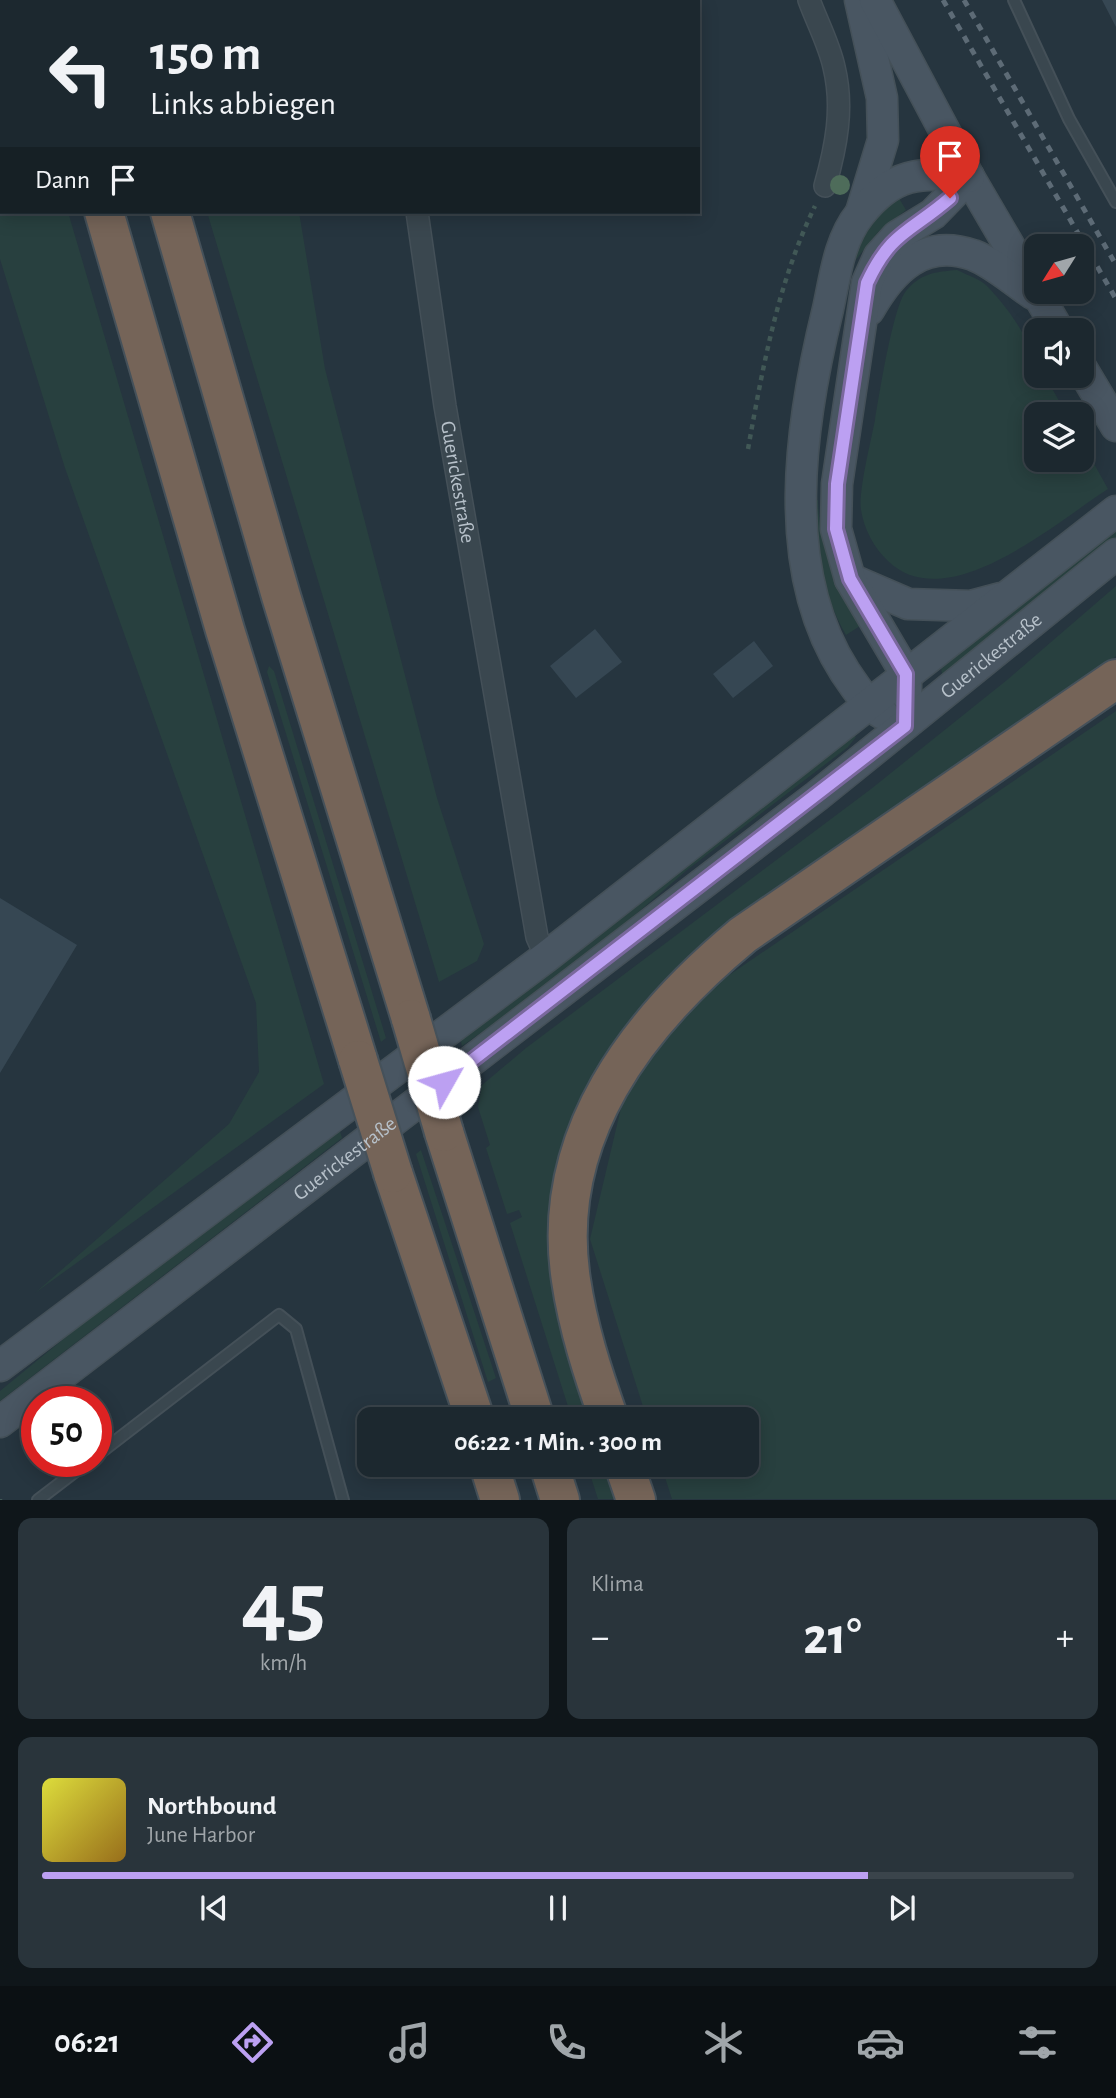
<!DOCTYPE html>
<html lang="de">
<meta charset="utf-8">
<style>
body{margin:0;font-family:"Alegreya Sans",sans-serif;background:#29343b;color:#f1f3f6;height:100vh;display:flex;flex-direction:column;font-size:26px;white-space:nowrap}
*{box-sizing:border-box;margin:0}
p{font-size:23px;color:#a0a6aa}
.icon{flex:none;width:38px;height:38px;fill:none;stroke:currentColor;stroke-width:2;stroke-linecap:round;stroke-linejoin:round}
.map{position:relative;height:1500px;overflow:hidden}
.panel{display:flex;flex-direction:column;gap:18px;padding:18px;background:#0f161a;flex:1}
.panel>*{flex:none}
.hud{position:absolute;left:0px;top:0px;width:700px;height:214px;box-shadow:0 4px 18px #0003,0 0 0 2px #3a444b;background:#1c282f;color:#f1f3f6;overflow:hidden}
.needle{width:46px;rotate:233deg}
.tools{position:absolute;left:1024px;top:234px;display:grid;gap:14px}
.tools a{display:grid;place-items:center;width:70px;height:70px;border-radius:14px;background:#1c282f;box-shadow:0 4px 18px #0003,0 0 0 2px #3a444b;font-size:35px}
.speed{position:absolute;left:21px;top:1386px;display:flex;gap:14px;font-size:35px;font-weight:700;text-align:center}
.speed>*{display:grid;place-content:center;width:91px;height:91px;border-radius:50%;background:#1c282f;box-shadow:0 4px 18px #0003,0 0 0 2px #3a444b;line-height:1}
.speed .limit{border:10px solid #d22;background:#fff;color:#111}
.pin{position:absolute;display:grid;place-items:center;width:60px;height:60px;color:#fff;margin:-72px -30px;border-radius:50% 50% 50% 0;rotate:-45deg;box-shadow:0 0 7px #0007}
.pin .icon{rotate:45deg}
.me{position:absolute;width:77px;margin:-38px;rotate:52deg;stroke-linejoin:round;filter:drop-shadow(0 0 5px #0008)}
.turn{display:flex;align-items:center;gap:24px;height:147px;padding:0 35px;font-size:32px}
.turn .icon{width:91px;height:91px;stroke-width:2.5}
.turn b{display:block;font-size:49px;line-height:60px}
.then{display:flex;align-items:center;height:66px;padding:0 35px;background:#0003;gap:14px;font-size:26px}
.big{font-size:52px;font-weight:700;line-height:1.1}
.panel .widget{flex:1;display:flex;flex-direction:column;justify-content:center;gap:10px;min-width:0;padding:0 24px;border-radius:14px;background:#29343b}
.panel .dial{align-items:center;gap:0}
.dial b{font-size:91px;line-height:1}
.song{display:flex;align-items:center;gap:21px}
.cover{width:84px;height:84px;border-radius:10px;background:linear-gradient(135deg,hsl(60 70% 55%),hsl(40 70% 35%))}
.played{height:7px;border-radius:4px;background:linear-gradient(90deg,#bca0f2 80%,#3a444b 80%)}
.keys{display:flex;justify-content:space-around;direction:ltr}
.heat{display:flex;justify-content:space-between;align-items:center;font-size:38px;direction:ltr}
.panel .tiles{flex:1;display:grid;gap:18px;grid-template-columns:1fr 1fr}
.widget:last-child{grid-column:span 2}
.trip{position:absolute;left:357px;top:1407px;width:402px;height:70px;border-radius:14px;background:#1c282f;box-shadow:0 4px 18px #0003,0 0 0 2px #3a444b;font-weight:700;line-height:70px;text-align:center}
.menu{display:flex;height:112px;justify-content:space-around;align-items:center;background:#0b1013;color:#a0a6aa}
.menu .icon{width:49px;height:49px}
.menu .current{color:#bca0f2}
.menu b{font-size:32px;color:#f1f3f6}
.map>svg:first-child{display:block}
.green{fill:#28403f}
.building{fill:#364753}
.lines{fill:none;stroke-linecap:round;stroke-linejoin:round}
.service-casing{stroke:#445058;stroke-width:14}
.minor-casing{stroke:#445058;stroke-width:24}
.secondary-casing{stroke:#445058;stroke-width:33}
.motorway-casing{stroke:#45515a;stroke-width:42}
.path{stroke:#415856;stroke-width:4.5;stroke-dasharray:5 5;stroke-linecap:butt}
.service{stroke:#3a474f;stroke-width:10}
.minor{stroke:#3a474f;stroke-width:21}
.secondary{stroke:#495662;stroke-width:30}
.motorway{stroke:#756458;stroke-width:38}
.rail{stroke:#5d6b76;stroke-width:5;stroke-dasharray:7 7;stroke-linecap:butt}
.motorway-bridge-casing{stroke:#45515a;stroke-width:42;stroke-linecap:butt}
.motorway-bridge{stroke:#756458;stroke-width:38}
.tree{fill:#4e6c5a}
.route-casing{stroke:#7a689d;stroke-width:18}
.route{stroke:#bca0f2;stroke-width:12}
.labels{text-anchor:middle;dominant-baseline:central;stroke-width:7;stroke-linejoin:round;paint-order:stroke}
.street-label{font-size:21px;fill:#b7c1ca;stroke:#1f2c34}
</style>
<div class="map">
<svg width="1116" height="1500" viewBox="0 0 1116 1500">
<rect width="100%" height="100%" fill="#26353f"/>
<path class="green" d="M 0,0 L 4,2 L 2,2 L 2,212 L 68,212 L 324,1084 L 35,1293 L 229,1124 L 259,1072 L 256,1003 L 65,468 L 0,259 Z
M 897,195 L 906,210 L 878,232 L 854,262 C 860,227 872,218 897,195 Z
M 207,212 L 299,212 L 325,369 L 437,798 L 484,944 L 477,961 L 439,982 Z
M 957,270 C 967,275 980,279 987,286 C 1008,308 1036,345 1036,376 L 1045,376 L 1067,415 L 1036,415 L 1036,460 L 1082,460 L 1082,442 L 1108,489 C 1055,523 947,618 888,561 C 874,548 864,529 861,510 C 858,492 871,441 875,420 C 879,396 893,307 906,291 C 921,273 935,272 957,270 Z
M 818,500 C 819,546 838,585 860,626 L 846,635 C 823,595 814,547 813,501 Z
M 1116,526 L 1116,540 L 947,674 L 942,674 L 941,667 Z
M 1116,586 L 1116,656 L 1089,679 L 799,878 L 576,1111 L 591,1419 L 572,1419 L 510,1223 L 522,1217 L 519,1210 L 507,1214 L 486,1148 L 490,1145 L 478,1107 L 482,1085 L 526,1048 L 871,789 L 1007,680 Z
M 269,666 L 274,671 L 386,1038 L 381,1042 L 267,672 Z
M 1116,711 L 1116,1499 L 672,1499 L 661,1465 L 747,1465 L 747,1419 L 647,1419 L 590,1239 L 626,1087 L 700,995 Z
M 853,734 L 856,737 L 848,747 L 687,870 L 575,967 L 462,1046 L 460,1038 Z
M 339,1128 L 342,1138 L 0,1401 L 0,1391 L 133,1282 Z
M 421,1150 L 496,1378 L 488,1382 L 416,1154 Z
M 587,1465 L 607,1465 L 619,1499 L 598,1499 Z"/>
<path class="building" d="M 1102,0 L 1116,0 L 1116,27 Z
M 595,629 L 622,662 L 576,698 L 550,666 Z
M 754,641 L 773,666 L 733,698 L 713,674 Z
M 0,898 L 77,945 L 0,1073 Z"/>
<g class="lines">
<g class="service-casing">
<path id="service" d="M 1014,0 L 1069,119 L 1116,202
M 96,1456 L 279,1315 L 296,1329 L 343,1500
M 38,1500 L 89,1461"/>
</g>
<g class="minor-casing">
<g id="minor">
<path d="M 386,0 L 387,2"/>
<path d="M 809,0 C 817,22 829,44 834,67 C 844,108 836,147 825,186"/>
<path id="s1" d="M 417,212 L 445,406 L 537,937 L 546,957"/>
</g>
</g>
<g class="secondary-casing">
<g id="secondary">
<path d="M 860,0 L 882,98 L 883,140 L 861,212"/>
<path d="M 875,0 L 969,177 L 1059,331"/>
<path d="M 869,310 C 892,269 923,238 973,255 C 994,263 1015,282 1033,294"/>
<path d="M 1082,369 L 1116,426"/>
<path d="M 850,579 L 908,604 L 971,606 L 1001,598"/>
<path d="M 906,694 L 906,674 L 850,579 L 836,529 L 837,484 L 867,283 L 879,256 L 897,236 L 933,214 L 969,177"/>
<path d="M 883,714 C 865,704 857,689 845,672 C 778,568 800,423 828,309 C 835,277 839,240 860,214 C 892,173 921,171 969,177"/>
<path d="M 0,1366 L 546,957 L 1116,511"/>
<path id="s2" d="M 0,1422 L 817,796 L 1116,554"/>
</g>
</g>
<g class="motorway-casing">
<path id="motorway" d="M 43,0 L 43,2
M 109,0 L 110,2
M 104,212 L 225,630 L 358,1060
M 170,212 L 281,596 L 411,1019
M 444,1132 L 535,1419
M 393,1173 L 475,1419
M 609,1419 C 593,1374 578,1328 571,1280 C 549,1136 638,1022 743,935 L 1116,679
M 489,1465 L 500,1500
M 549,1465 L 560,1500
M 624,1465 L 636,1500"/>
</g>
<path class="path" d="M 748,449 C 763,366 778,282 815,206
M 0,1499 L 0,1500"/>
<use href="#service" class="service"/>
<use href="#minor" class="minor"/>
<use href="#secondary" class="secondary"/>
<use href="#motorway" class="motorway"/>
<path class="rail" d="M 943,0 L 1116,299
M 964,0 L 1116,265"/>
<g class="motorway-bridge-casing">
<path id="motorway-bridge" d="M 411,1019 L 444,1132
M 358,1060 L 393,1173"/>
</g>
<use href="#motorway-bridge" class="motorway-bridge"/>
</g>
<circle class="tree" cx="840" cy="185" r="10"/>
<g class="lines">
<g class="route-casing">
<path id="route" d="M 444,1082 L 905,726 L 906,674 L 850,579 L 836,529 L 837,484 L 867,283 C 891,231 911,232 950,198"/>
</g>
<use href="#route" class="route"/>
</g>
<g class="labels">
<g class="street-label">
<text stroke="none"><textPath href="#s1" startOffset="273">Guerickestraße</textPath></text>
<text stroke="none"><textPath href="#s2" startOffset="1253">Guerickestraße</textPath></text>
<text stroke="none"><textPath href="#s2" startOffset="434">Guerickestraße</textPath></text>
</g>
</g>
</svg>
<div class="tools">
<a><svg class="needle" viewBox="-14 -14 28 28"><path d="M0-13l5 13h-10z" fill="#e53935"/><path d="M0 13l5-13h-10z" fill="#a0a6aa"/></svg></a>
<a><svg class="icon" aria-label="sound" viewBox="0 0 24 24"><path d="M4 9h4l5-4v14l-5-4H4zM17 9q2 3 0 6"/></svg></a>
<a><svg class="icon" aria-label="layers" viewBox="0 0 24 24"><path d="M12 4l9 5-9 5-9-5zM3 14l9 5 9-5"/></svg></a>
</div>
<div class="speed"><div class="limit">50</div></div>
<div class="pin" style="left:950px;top:198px;background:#d93025"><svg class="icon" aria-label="arrive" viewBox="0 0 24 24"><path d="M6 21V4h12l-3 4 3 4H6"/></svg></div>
<svg class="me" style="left:444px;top:1082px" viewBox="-20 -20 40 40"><circle r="19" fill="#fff"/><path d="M0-13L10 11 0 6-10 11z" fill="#bca0f2"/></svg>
<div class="trip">06:22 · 1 Min. · 300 m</div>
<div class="hud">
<div class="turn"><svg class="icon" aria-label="left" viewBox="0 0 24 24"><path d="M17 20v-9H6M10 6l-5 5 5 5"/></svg><div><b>150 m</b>Links abbiegen</div></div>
<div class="then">Dann<svg class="icon" aria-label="arrive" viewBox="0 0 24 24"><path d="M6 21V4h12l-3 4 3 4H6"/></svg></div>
</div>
</div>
<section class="panel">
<div class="tiles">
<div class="widget dial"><b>45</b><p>km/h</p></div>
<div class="widget"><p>Klima</p>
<div class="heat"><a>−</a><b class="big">21°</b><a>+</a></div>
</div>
<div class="widget">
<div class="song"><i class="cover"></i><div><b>Northbound</b><p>June Harbor</p></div></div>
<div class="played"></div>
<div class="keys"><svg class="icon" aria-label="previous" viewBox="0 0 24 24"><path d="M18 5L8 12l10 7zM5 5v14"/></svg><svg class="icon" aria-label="pause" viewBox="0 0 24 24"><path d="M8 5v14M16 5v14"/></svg><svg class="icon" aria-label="next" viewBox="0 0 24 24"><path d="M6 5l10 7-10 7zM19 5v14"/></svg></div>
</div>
</div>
</section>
<nav class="menu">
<b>06:21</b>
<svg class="icon current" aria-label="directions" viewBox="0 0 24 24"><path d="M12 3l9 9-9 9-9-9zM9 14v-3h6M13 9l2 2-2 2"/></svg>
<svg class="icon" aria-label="music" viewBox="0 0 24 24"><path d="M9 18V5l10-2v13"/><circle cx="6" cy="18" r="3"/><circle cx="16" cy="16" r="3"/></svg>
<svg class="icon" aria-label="phone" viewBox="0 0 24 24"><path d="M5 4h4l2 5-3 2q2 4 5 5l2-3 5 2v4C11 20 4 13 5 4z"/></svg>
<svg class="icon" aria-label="climate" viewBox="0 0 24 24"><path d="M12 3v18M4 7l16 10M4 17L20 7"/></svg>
<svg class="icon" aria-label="car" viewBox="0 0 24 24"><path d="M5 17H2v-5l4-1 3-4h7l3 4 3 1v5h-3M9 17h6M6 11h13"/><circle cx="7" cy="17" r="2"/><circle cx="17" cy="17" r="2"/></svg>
<svg class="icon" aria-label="filters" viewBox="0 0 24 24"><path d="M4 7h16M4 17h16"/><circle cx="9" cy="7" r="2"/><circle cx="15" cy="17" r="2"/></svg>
</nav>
